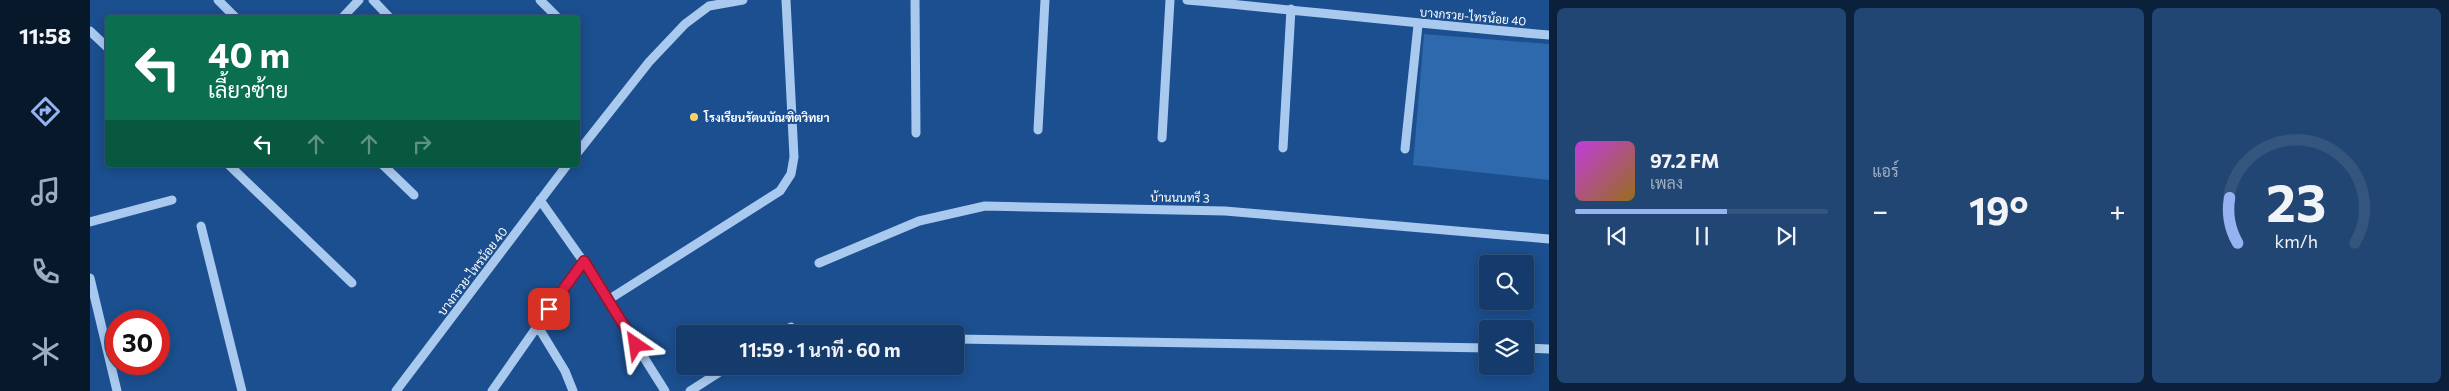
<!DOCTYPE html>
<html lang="th">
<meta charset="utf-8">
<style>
body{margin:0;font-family:Commissioner,Sarabun,sans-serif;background:#214673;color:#f1f3f6;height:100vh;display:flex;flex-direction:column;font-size:19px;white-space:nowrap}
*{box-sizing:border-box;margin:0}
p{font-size:16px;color:#9dadc1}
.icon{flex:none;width:28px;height:28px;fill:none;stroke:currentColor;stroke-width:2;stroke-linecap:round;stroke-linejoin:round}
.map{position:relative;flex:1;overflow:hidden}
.drawer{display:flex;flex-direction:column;gap:8px;padding:8px;background:#0b203b;width:900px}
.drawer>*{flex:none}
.banner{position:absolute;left:15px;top:15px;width:475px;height:152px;border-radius:5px;box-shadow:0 2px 12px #0003,0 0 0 1px #33557e;background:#0b6e4f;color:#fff;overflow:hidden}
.controls{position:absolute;left:1389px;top:255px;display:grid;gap:10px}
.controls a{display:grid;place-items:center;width:55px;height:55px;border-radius:5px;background:#143b6b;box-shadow:0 2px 12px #0003,0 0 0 1px #33557e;font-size:25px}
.speed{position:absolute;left:15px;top:310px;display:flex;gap:10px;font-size:25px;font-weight:700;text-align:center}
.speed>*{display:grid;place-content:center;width:65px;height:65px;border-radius:50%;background:#143b6b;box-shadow:0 2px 12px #0003,0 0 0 1px #33557e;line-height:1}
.speed .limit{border:8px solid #d22;background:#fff;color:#111}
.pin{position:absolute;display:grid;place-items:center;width:42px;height:42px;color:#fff;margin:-21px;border-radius:10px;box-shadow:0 2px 8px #0006}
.me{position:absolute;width:55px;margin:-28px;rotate:328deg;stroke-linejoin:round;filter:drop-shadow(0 0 4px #0008)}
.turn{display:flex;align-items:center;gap:18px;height:105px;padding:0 20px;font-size:22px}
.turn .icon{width:65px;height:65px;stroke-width:2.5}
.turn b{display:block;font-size:35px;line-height:42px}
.lanes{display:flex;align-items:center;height:48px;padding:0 20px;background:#0003;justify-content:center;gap:25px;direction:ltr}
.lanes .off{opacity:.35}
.big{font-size:38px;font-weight:700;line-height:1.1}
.drawer .widget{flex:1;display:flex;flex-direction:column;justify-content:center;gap:8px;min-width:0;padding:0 18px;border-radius:8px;background:#214673}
.drawer .dial{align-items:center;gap:0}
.dial svg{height:130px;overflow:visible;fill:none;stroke:#33557e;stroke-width:7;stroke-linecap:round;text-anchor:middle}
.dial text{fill:#f1f3f6;stroke:none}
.song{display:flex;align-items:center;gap:15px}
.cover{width:60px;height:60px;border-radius:8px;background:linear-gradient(135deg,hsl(290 70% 55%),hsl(40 70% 35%))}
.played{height:5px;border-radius:2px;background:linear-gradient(90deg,#95b2f1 60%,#33557e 60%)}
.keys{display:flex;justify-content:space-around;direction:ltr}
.heat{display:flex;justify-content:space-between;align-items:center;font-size:28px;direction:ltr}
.drawer .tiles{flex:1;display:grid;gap:8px;grid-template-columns:repeat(3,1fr)}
.trip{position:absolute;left:586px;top:325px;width:288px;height:50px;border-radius:5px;background:#143b6b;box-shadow:0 2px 12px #0003,0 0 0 1px #33557e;font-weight:700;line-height:50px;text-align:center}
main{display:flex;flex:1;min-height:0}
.tabs{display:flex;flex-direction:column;width:90px;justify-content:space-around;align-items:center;background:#08182b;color:#9dadc1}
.tabs .icon{width:35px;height:35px}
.tabs .active{color:#95b2f1}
.tabs b{font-size:22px;color:#f1f3f6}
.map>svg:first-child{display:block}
.green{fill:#2e69ad}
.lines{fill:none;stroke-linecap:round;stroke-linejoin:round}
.minor{stroke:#a9c9ee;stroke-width:9}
.route-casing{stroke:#92132f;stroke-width:12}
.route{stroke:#e11d48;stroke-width:9}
.poi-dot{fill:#ffd166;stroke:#1b4f8f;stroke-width:2}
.labels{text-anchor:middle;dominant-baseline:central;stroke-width:4;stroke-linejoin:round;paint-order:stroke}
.street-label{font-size:12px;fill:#fff;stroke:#1b4f8f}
.poi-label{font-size:12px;font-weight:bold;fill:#fff;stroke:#1b4f8f;text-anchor:start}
</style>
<main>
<nav class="tabs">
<b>11:58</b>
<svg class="icon active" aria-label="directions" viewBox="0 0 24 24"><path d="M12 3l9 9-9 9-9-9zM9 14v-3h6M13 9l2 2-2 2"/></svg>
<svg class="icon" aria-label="music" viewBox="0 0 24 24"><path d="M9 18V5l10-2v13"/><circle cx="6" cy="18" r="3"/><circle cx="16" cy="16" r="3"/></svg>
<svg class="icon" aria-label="phone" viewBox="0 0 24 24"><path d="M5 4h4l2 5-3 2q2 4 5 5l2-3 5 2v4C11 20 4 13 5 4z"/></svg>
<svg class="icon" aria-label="climate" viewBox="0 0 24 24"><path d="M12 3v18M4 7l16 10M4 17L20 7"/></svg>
</nav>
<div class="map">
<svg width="1459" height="391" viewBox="0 0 1459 391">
<rect width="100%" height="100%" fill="#1b4f8f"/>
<path class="green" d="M 1334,34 L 1459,44 L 1459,180 L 1323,165 Z"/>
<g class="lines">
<path class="minor" d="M 128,0 L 146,18
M 283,0 L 300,18
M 450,0 L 466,16
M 825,0 L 826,133
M 1097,0 C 1218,11 1338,25 1459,35
M 252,18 L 269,0
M 0,31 L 18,48
M 948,130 L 955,0
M 1072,138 L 1080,0
M 1193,148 L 1201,9
M 1315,149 L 1328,25
M 488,152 L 559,62 L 595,24 L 619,6 L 653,0
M 139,165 L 262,283
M 293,165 L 324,195
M 450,200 L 493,261 L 575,391
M 0,222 L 82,200
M 111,226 L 152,391
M 729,263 L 829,221 L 895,206 L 1135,211 L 1459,239
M 0,278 L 27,391
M 518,300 L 690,191 L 701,174 L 704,157 L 696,0
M 447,325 L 475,371 L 483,391
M 691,334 L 701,327
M 865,339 L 1398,348
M 1435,348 L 1459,349
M 306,391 L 477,165
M 402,391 L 493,261
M 600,391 L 639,366"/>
</g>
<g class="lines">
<g class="route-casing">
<path id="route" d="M 459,309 L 494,261 L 546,345"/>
</g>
<use href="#route" class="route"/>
</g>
<circle class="poi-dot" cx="604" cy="117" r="5"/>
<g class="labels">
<g class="street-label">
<text transform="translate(1383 16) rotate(5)">บางกรวย-ไทรน้อย 40</text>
<text transform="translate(1090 197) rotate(1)">บ้านนนทรี 3</text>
<text transform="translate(382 271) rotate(-53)">บางกรวย-ไทรน้อย 40</text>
</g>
<g class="poi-label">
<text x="614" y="117">โรงเรียนรัตนบัณฑิตวิทยา</text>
</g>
</g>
</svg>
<div class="controls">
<a><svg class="icon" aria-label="search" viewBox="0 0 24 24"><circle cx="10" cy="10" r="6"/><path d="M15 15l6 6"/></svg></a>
<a><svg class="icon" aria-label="layers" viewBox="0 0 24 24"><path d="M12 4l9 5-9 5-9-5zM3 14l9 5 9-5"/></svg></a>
</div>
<div class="speed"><div class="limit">30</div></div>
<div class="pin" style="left:459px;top:309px;background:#d93025"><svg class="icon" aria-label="arrive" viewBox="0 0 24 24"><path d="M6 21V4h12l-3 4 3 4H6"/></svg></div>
<svg class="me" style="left:546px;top:345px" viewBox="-20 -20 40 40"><path d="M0-17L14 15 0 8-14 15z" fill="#e11d48" stroke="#fff" stroke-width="4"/></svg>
<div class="trip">11:59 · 1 นาที · 60 m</div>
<div class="banner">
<div class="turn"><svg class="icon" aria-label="left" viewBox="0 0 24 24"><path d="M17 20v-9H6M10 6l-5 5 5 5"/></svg><div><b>40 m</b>เลี้ยวซ้าย</div></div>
<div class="lanes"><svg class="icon" aria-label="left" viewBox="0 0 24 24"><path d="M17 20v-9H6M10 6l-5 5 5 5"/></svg><svg class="icon off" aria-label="ahead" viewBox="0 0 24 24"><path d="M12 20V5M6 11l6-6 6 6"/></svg><svg class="icon off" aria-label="ahead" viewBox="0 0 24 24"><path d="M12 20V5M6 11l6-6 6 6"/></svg><svg class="icon off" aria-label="right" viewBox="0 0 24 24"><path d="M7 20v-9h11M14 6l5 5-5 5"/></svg></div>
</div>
</div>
<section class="drawer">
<div class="tiles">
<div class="widget">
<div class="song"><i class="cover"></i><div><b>97.2 FM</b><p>เพลง</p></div></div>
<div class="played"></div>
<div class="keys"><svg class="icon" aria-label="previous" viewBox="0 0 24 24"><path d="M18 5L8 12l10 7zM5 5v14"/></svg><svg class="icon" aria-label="pause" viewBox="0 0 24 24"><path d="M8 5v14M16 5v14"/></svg><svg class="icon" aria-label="next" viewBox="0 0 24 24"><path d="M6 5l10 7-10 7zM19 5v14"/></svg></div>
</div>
<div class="widget"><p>แอร์</p>
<div class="heat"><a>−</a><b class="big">19°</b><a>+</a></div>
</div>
<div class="widget dial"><svg viewBox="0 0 100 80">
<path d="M14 69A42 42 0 1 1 86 69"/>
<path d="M14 69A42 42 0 0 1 9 41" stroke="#95b2f1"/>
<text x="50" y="56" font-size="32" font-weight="700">23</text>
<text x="50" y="72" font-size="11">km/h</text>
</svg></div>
</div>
</section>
</main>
